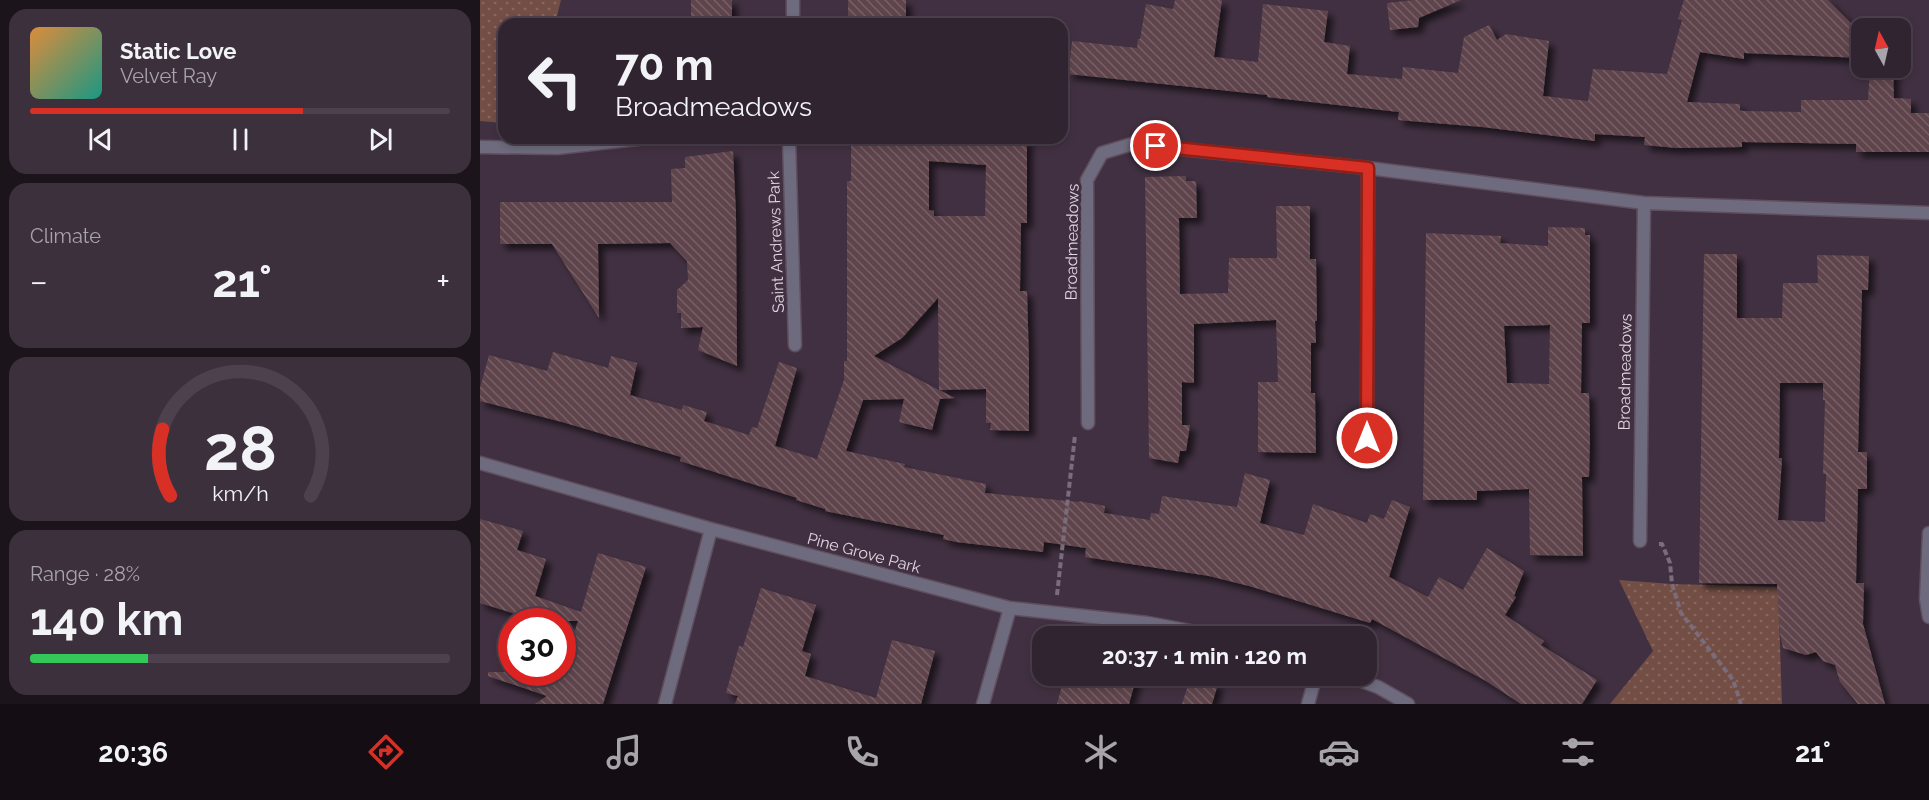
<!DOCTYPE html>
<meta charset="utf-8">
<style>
body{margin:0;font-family:Raleway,sans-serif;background:#3d303d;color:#f1f3f6;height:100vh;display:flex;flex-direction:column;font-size:22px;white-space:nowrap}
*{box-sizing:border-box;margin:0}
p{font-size:20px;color:#a8a4ab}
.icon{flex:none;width:33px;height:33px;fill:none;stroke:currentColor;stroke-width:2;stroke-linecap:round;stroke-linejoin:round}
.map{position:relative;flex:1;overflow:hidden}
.side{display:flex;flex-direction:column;gap:9px;padding:9px;background:#1b141b;width:480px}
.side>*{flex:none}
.guide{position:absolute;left:18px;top:18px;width:570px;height:126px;border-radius:18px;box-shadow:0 3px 9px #0003,0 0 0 2px #4c414d;background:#312431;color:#f1f3f6;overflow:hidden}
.needle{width:39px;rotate:352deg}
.buttons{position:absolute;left:1371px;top:18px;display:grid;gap:12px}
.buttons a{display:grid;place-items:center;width:60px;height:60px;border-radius:12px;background:#312431;box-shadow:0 3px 9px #0003,0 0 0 2px #4c414d;font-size:30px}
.speed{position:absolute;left:18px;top:608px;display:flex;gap:12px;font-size:30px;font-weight:700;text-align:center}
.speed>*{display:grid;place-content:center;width:78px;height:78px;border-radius:50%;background:#312431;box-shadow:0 3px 9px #0003,0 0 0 2px #4c414d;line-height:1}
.speed .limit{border:9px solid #d22;background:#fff;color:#111}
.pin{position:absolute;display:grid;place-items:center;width:51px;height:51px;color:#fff;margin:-26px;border:3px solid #fff;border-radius:50%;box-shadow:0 2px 6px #0007}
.me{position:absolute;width:66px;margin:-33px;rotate:0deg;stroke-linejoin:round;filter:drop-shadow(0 0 4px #0008)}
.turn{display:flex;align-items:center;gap:21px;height:126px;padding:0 18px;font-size:27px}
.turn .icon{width:78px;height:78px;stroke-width:2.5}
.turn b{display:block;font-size:42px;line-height:51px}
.big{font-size:45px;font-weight:700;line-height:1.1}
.side .card{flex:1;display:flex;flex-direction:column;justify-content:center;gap:9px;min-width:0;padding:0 21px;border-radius:18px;background:#3d303d}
.side .dial{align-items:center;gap:0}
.dial svg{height:156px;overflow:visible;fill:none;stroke:#4c414d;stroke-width:7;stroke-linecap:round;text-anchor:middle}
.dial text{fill:#f1f3f6;stroke:none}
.song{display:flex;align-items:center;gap:18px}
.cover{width:72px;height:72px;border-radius:9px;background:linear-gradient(135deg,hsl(30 70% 55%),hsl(170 70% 35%))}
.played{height:6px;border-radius:3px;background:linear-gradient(90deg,#d93025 65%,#4c414d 65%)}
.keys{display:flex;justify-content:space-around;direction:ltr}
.heat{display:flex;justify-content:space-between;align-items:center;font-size:33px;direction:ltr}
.charge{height:9px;border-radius:4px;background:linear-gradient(90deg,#34c759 28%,#4c414d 0)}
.trip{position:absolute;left:552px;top:626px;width:345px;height:60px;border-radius:18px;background:#312431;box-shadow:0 3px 9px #0003,0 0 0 2px #4c414d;font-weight:700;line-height:60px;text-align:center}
.dock{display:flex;height:96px;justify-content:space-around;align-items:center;background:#140e14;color:#a8a4ab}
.dock .icon{width:42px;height:42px}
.dock .current{color:#d93025}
.dock b{font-size:27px;color:#f1f3f6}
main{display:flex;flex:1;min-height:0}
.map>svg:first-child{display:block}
.park{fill:url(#park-dots)}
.building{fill:url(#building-back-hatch);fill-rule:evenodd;filter:url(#shadow)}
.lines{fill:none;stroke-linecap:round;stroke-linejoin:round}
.minor-casing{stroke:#5e4e5e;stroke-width:15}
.path{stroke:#7b6c7b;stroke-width:4;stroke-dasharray:6 3;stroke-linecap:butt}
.minor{stroke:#6e6b7e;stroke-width:12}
.route-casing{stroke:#8d1f18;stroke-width:15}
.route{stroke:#d93025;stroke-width:10}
.labels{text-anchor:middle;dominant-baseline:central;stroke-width:6;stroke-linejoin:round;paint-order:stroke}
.street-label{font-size:16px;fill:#e0d5e0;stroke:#413041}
</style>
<main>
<section class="side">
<div class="card">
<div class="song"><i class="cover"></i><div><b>Static Love</b><p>Velvet Ray</p></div></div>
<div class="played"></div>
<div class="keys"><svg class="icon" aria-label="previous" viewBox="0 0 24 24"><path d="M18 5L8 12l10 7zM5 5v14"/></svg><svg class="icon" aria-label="pause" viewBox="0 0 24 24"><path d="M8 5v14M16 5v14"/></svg><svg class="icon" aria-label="next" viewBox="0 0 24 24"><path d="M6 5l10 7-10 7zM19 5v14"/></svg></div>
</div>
<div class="card"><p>Climate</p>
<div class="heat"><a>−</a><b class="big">21°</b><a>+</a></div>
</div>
<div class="card dial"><svg viewBox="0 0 100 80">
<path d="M14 69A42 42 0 1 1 86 69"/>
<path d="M14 69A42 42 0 0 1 10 35" stroke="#d93025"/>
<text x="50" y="56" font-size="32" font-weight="700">28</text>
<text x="50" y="72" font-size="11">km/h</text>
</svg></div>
<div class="card"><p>Range · 28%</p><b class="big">140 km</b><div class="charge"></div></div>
</section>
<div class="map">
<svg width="1449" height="704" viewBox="0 0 1449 704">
<defs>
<pattern id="park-dots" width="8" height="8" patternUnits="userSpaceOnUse" patternTransform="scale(1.5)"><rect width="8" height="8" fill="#734e45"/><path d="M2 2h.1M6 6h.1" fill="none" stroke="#876760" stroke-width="1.8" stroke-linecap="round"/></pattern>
<pattern id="building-back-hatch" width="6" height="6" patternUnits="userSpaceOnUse" patternTransform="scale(1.5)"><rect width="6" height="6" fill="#5f454c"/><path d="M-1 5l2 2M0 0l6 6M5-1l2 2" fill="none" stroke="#765f66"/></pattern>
<filter id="shadow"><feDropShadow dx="5.5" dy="5.5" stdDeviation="3" flood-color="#0009"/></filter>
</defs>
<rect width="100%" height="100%" fill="#413041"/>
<path class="park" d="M 0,0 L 81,0 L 75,24 L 24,24 L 24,123 L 0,121 Z
M 1139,580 L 1192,584 L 1298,587 L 1302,704 L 1130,704 L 1173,651 Z"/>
<path class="building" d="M 211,0 L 252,0 L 252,24 L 211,24 Z
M 368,0 L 426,0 L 426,24 L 368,24 Z
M 695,0 L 742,0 L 734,57 L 778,62 L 783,4 L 848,11 L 844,42 L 870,46 L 867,74 L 922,79 L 923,67 L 978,73 L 984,37 L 1009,25 L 1017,40 L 1026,34 L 1069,41 L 1063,96 L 1108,101 L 1113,69 L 1187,74 L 1202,20 L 1198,19 L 1204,0 L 1348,0 L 1382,34 L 1382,58 L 1264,53 L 1264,59 L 1220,52 L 1207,102 L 1260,104 L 1260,110 L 1263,111 L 1321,112 L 1321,100 L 1388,100 L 1390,68 L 1413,68 L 1414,98 L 1431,99 L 1431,113 L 1449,113 L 1449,152 L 1376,152 L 1376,144 L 1262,142 L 1262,147 L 1197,148 L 1164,145 L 1165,137 L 1115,134 L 1115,141 L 1002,127 L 918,120 L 919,112 L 787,97 L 787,95 L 588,74 L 592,41 L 657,48 L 658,39 L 660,39 L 666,4 L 693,9 Z
M 934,0 L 981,0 L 939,18 L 938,27 L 910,30 L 907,3 Z
M 371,138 L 547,139 L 547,223 L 541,223 L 540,291 L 547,291 L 549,361 L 549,431 L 510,430 L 511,423 L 506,423 L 506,389 L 459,390 L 475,398 L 460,399 L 452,430 L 419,422 L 424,399 L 383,400 L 366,451 L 425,464 L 424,467 L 506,484 L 505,493 L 599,502 L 599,501 L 625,506 L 624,513 L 670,520 L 671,513 L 679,514 L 682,496 L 757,507 L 765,473 L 790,480 L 780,523 L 824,535 L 833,504 L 887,523 L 890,514 L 904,519 L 912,500 L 930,507 L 909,577 L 948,597 L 959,577 L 983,590 L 1007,548 L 1044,571 L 1034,596 L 1036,597 L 1025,615 L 1064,641 L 1061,645 L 1117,680 L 1102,704 L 1041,704 L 1006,681 L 892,619 L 890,623 L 769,586 L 729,576 L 605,557 L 606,548 L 564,542 L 563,552 L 476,542 L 463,539 L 464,535 L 345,511 L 345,509 L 316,500 L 317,498 L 200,461 L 201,457 L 82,422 L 0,401 L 0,388 L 9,355 L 67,371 L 73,352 L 128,368 L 131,356 L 157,363 L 150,395 L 202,410 L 203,405 L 227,412 L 224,421 L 269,435 L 272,427 L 277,428 L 299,362 L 317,368 L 295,446 L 337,459 L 364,380 L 364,361 L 367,361 L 367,181 L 371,181 ZM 449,161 L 506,165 L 505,216 L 454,216 L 454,211 L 449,210 ZM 458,298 L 459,390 L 394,356 L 422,338 Z
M 253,151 L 256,214 L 257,366 L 218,350 L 223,327 L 201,328 L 201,313 L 197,313 L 197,290 L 208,280 L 207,261 L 190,243 L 118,244 L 119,318 L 72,244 L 20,244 L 20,202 L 192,202 L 191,169 L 205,168 L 205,157 Z
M 706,176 L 706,181 L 716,181 L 717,218 L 699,218 L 700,294 L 748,293 L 749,258 L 797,258 L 796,206 L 830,206 L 830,259 L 836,259 L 837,321 L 835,321 L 836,343 L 831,343 L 831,393 L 835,393 L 836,453 L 778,452 L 778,382 L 798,382 L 796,320 L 714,324 L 714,383 L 702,382 L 702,425 L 710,425 L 706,451 L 700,451 L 698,463 L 669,458 L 665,177 Z
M 1068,227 L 1105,228 L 1105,235 L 1110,235 L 1110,323 L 1102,323 L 1101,393 L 1109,393 L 1110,439 L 1109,477 L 1102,477 L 1103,556 L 1050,555 L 1049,489 L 997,491 L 997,500 L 943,500 L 946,233 L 1021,236 L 1020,243 L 1068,246 ZM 1070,325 L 1069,384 L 1027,383 L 1024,326 Z
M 1224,254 L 1257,254 L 1257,318 L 1302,318 L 1303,283 L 1338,283 L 1337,255 L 1389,256 L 1388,290 L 1382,290 L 1378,452 L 1387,452 L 1387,489 L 1378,489 L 1376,583 L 1384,583 L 1383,624 L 1405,704 L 1378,704 L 1360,682 L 1355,665 L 1343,661 L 1336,652 L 1326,655 L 1303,648 L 1300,634 L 1297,584 L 1219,583 ZM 1300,383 L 1343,383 L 1343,400 L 1345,400 L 1343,474 L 1346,474 L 1345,522 L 1298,520 L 1302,458 L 1299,458 Z
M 0,519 L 43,531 L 37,550 L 66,559 L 55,596 L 101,612 L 118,553 L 166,567 L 123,704 L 55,704 L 67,696 L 8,676 L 8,672 L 82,672 L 98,621 L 59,621 L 0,603 Z
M 281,588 L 336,605 L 322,651 L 331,654 L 325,676 L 396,698 L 412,640 L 455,651 L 441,704 L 255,704 L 258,696 L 246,693 L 259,646 L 263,647 Z
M 585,675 L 657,675 L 649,704 L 577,704 Z
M 711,676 L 738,684 L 732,704 L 702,704 Z"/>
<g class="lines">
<g class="minor-casing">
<path id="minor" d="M 313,24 L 313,0
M 309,138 L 315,345
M 0,147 L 77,148 L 166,138
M 608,423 L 607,180 L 622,153 L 652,144 L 888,168 L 1164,203 L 1449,213
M 887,438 L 888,168
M 0,463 L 231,529 L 530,608 L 668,623 L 737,636
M 1449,533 L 1446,599 L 1449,617
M 1160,541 L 1164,203
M 865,675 L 898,687 L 928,704
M 185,704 L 231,529
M 503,704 L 530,608
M 828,704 L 836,675"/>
</g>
<path class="path" d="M 1179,544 L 1182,544 L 1190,563 L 1192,584 L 1201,613 L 1253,680 L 1261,704
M 577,595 L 595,435"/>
<use href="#minor" class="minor"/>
</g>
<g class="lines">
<g class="route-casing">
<path id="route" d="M 676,146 L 888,168 L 887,438"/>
</g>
<use href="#route" class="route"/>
</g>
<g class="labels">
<g class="street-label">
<text transform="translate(296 242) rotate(-92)">Saint Andrews Park</text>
<text transform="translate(592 242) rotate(-89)">Broadmeadows</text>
<text transform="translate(1145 372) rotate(-89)">Broadmeadows</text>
<text transform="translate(384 553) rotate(15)">Pine Grove Park</text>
</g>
</g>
</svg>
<div class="buttons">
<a><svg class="needle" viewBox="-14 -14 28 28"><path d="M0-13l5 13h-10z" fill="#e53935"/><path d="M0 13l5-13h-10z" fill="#a8a4ab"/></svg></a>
</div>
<div class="speed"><div class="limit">30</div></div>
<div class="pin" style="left:676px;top:146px;background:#d93025"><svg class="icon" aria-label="arrive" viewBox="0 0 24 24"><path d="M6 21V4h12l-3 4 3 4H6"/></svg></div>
<svg class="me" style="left:887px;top:438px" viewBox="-20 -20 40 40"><circle r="17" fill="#d93025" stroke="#fff" stroke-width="3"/><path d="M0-11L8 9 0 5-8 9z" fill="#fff"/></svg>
<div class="trip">20:37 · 1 min · 120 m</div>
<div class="guide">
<div class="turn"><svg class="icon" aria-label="left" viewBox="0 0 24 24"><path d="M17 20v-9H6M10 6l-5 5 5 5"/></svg><div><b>70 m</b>Broadmeadows</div></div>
</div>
</div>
</main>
<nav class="dock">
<b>20:36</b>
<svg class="icon current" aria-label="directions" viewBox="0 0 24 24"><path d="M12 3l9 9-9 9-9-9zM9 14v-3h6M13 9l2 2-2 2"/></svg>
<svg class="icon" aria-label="music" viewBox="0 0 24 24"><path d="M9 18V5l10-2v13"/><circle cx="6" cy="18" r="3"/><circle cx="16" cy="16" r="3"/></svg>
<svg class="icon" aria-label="phone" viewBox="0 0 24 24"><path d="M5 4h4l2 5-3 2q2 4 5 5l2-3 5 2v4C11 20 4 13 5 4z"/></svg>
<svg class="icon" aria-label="climate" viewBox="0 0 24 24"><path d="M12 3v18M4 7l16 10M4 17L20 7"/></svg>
<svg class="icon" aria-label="car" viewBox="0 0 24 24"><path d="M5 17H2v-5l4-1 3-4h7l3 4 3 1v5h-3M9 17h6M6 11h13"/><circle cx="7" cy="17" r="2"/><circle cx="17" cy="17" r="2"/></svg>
<svg class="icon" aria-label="filters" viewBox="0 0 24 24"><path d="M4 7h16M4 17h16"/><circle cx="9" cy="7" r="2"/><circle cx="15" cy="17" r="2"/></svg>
<b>21°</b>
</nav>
